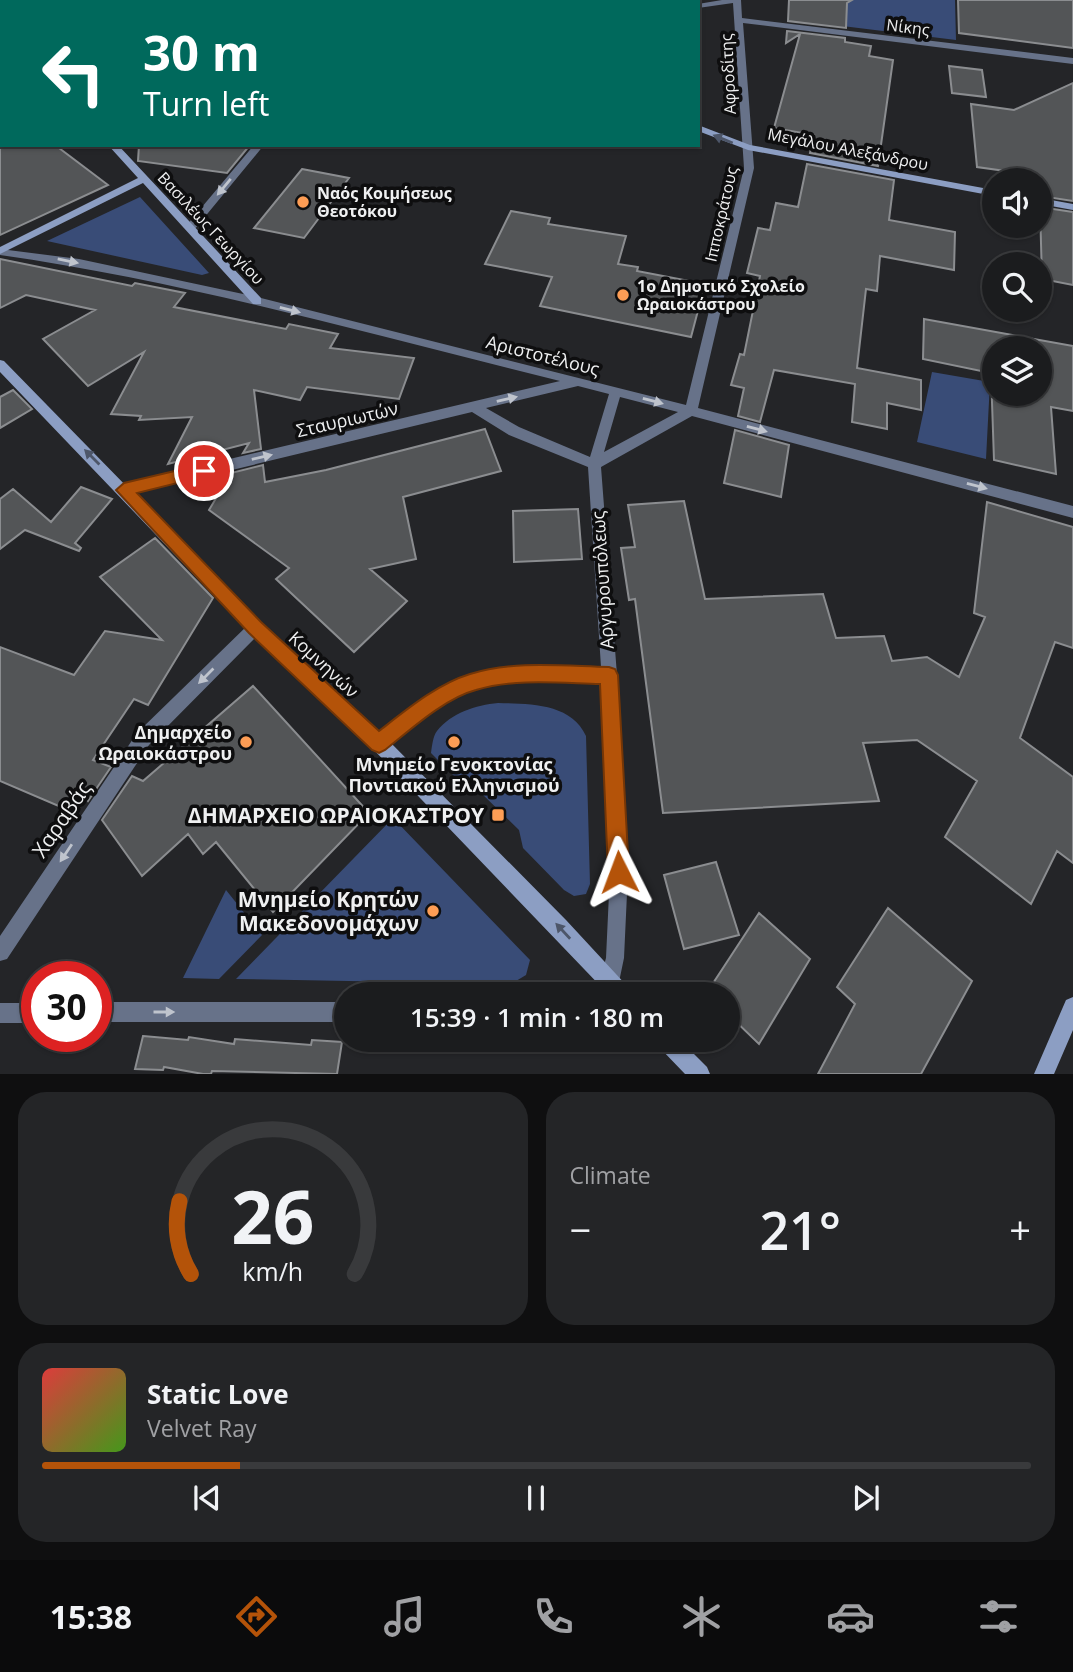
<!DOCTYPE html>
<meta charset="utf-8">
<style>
body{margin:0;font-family:"Open Sans",sans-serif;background:#242527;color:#f1f3f6;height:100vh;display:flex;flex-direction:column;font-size:26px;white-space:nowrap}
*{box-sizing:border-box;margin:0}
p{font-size:23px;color:#a0a1a4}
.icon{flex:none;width:38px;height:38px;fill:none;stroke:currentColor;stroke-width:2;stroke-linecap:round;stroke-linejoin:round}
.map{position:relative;height:1074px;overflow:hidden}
.side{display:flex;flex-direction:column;gap:18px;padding:18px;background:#0f0f10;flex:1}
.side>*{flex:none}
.hud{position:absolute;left:0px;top:0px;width:700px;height:147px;box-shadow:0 2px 5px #0004,0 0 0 2px #393a3c;background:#00695c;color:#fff;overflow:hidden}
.tools{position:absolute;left:982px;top:168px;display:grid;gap:14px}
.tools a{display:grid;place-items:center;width:70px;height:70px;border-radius:50%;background:#1b1c1e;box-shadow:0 2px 5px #0004,0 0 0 2px #393a3c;font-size:35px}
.speed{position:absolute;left:21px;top:961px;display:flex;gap:14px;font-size:35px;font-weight:700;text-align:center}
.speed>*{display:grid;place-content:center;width:91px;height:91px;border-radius:50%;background:#1b1c1e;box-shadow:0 2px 5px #0004,0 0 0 2px #393a3c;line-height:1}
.speed .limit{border:10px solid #d22;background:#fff;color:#111}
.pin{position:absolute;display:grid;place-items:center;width:60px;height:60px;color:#fff;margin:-30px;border:4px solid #fff;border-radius:50%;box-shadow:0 2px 7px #0007}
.me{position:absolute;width:77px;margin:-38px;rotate:357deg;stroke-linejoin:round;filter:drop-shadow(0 0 5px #0008)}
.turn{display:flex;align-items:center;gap:24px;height:147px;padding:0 28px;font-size:32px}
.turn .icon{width:91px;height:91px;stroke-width:2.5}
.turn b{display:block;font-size:49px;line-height:60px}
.big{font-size:52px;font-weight:600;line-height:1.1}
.side .card{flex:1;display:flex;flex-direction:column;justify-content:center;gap:10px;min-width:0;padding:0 24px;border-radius:28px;background:#242527}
.side .dial{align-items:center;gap:0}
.dial svg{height:182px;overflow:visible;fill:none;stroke:#393a3c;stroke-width:7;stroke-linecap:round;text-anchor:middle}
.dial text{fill:#f1f3f6;stroke:none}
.song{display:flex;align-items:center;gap:21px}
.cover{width:84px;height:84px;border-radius:10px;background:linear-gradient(135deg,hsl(0 70% 55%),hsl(100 70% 35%))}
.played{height:7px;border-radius:4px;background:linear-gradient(90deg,#b45309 20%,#393a3c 20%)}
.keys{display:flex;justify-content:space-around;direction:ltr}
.heat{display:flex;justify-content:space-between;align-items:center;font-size:38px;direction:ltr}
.side .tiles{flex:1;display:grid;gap:18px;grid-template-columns:1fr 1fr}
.card:last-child{grid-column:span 2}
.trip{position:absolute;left:334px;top:982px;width:406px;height:70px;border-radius:35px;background:#1b1c1e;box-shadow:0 2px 5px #0004,0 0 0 2px #393a3c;font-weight:600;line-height:70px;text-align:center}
.tabs{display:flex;height:112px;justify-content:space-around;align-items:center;background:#0b0b0c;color:#a0a1a4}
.tabs .icon{width:49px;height:49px}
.tabs .selected{color:#b45309}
.tabs b{font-size:32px;color:#f1f3f6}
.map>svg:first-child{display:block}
.green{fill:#394c77}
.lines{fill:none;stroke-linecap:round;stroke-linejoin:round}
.stream{fill:#484c6b;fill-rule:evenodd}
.building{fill:#535557;stroke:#8b8d90;stroke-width:2;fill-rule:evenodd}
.street{fill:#677289;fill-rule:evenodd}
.secondary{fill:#8c9ec3;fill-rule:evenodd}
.oneway{fill:#4d5669}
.oneway2{fill:#bfc4cd}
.route{fill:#b45309;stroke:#753606;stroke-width:2}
.poi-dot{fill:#fd9d55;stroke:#0e0e0f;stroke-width:2.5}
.labels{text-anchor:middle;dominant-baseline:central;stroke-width:7;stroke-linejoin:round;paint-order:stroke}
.far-street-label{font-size:16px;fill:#eff0f1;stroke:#0e0e0f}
.far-poi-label{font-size:16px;font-weight:bold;fill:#eff0f1;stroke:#0e0e0f;text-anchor:start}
.street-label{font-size:18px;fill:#eff0f1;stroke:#0e0e0f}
.poi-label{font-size:18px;font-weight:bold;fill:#eff0f1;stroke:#0e0e0f;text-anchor:end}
.near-poi-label{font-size:21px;font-weight:bold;fill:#eff0f1;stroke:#0e0e0f;text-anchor:end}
.near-street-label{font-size:21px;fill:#eff0f1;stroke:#0e0e0f}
</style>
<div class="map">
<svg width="1073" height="1074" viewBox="0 0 1073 1074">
<rect width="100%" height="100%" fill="#242528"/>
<path class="green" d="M 831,0 L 955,0 L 956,40 L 826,24 Z
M 140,197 L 209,273 L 202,275 L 47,241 Z
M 932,372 L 990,382 L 986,459 L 917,442 Z
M 498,703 C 530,704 571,703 586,736 L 590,884 L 586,894 L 574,896 L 564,890 L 523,848 L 519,830 L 478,790 L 464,786 L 431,753 C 432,746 433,736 437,731 C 451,713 476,705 498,703 Z
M 393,818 L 530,960 L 526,975 L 511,984 L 236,979 Z
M 226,890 L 262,935 L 219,979 L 183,978 Z"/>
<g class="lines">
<path class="stream" d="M 682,0 L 698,0 L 694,2 L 680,2 Z"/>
</g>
<path class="building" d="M 789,0 L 852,0 L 847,3 L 846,28 L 788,21 Z
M 958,0 L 1073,0 L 1073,48 L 959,33 Z
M 787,31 L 845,38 L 845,42 L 871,46 L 869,56 L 893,60 L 878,166 L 810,153 L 814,135 L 774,128 L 800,34 L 786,43 Z
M 949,66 L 982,70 L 986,97 L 952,93 Z
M 1073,83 L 1073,201 L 1040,196 L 1040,176 L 977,167 L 971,104 L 1014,110 Z
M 0,145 L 55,145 L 108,185 L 0,235 Z
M 139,145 L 250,145 L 227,173 L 138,161 Z
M 807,164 L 894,180 L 889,220 L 955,232 L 954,270 L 880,256 L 877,291 L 866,289 L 857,368 L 921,380 L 921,410 L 887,403 L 887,429 L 852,422 L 855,384 L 774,370 L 760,422 L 738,416 L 744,388 L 731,385 L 740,354 L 744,355 L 760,276 L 747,273 L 758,228 L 770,230 L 776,203 L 798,207 Z
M 302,169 L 349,178 L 304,238 L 254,228 Z
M 1040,207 L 1073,212 L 1073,285 L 1042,279 Z
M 511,211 L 550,218 L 548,224 L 626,236 L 618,264 L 638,267 L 637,271 L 705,284 L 691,337 L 540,306 L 552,277 L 485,264 Z
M 0,259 L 132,286 L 135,283 L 185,293 L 174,307 L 286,329 L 289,324 L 338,334 L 330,348 L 414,358 L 399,399 L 307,387 L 300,400 L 254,390 L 261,449 L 243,453 L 249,443 L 168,464 L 192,417 L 139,420 L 141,416 L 111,414 L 144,352 L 88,386 L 43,339 L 95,310 L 26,295 L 0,308 Z
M 924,319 L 1073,346 L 1073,411 L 1051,407 L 1056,474 L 994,460 L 991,373 L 923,359 ZM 994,348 L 1040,348 L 1040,394 L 994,394 Z
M 13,390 L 32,409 L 0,428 L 0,397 Z
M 485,429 L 501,471 L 403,497 L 416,559 L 370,569 L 407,601 L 354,652 L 276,579 L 289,568 L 209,510 L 231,473 L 263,465 L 265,482 L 326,470 Z
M 735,430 L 789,445 L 781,497 L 724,483 Z
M 81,487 L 112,499 L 75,543 L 81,548 L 79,551 L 25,530 L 0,549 L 0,499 L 13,489 L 51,522 Z
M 684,501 L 705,599 L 823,594 L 836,638 L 884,636 L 892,661 L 927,657 L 959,677 L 985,617 L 974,613 L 987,502 L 1073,527 L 1073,648 L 1055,642 L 1020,738 L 1073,777 L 1073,863 L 1057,851 L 1031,904 L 945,837 L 977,781 L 917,740 L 863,743 L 879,801 L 663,813 L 635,599 L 629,600 L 621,548 L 635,547 L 628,505 Z
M 578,509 L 582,559 L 514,562 L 513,511 Z
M 155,538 L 213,598 L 148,705 L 134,699 L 93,760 L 111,767 L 88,801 L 86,798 L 75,813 L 0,781 L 0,647 L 74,675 L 105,631 L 162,640 L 100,577 Z
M 253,686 L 369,813 L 273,912 L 216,842 L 203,854 L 188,834 L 142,876 L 102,820 L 132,776 L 143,781 Z
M 716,862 L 739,935 L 684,949 L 664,875 Z
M 888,908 L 972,981 L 921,1074 L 818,1074 L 855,1004 L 837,987 Z
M 759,913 L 810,959 L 759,1044 L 728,1014 L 728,994 L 706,994 Z
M 143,1036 L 188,1040 L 189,1037 L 234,1044 L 235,1039 L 311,1045 L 312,1040 L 342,1042 L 337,1074 L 212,1071 L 211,1074 L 203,1074 L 164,1067 L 163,1070 L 135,1069 Z"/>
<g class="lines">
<path class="street" d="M 109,0 L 119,0 L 107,2 Z
M 377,0 L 385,0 L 376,2 Z
M 521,0 L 529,0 L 520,2 Z
M 651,0 L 659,0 L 650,2 Z
M 722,0 L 741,0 L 742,18 L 1073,58 L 1073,64 L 743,23 L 754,168 L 698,408 L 1073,506 L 1073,518 L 692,416 L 601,467 L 617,675 L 628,872 L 624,958 L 619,982 L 610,994 L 586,994 L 589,987 L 601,976 L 606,958 L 610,872 L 602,682 C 553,681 498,673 454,697 C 428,711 407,731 385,749 L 379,751 L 373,749 L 371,743 L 373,737 C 395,719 417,700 443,686 C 492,660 547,665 601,667 L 588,467 L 509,435 L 472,412 L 124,496 L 119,494 L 117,490 L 119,486 L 124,484 L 560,381 C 374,335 189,282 0,255 L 0,249 L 79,259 L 257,297 L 686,405 L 744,168 L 733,3 L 698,8 L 698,4 ZM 578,386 L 609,394 L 590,457 L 519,427 L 486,408 ZM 620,397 L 678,412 L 604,452 Z
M 0,42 L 2,42 L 0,47 Z
M 254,145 L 264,145 L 194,230 L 186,230 L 186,226 Z
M 255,621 L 260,623 L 263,628 L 260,633 L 149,745 L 7,959 L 0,961 L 0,936 L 137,733 L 250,623 Z
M 96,1002 L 346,1002 L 346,1022 L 96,1022 Z
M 0,1003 L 37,1003 L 37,1023 L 0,1023 Z"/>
<path class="secondary" d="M 410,0 L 420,0 L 422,2 L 411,2 Z
M 0,21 L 2,21 L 2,27 L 0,27 Z
M 698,125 L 750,145 L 994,190 L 994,196 L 748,150 L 698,131 Z
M 108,145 L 118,145 L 261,298 L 261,304 L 253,304 L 143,183 L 0,254 L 0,247 L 138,178 Z
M 1040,198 L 1073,204 L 1073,210 L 1040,204 Z
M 0,360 L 4,361 L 260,623 L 385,737 L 566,920 L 628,987 L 631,994 L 608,994 L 373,749 L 250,633 L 0,372 Z
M 1073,997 L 1073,1030 L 1054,1074 L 1034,1074 L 1066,1000 Z
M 656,1040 L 680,1040 L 707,1067 L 710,1074 L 685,1074 L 659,1047 Z"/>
</g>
<defs><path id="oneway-solid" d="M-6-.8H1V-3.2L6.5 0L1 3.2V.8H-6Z" transform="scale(1.75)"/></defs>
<g class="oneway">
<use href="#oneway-solid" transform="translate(723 139) rotate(-158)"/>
<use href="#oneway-solid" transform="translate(92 457) rotate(-135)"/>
<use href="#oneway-solid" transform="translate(563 931) rotate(-133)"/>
</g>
<g class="oneway2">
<use href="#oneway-solid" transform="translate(224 187) rotate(130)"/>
<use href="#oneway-solid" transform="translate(68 261) rotate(11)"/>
<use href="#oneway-solid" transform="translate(290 310) rotate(14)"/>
<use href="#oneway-solid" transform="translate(507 399) rotate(-13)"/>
<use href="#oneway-solid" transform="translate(653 401) rotate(15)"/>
<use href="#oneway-solid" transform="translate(757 429) rotate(15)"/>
<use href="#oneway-solid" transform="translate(262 457) rotate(-13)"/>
<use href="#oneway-solid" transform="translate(977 486) rotate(15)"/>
<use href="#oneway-solid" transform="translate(206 676) rotate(135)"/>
<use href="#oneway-solid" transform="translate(66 853) rotate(124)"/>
<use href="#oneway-solid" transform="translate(164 1012)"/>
</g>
<path class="route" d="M 204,464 L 210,466 L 212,471 L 210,475 L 137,493 L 261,622 L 379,731 C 406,710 437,684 470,674 C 514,660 564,666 609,667 L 615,669 L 618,675 L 629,872 L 626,879 L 619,882 L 611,879 L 608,872 L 600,684 C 560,683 516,678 476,690 C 445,698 410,730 385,750 L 379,753 L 372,750 L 249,633 L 116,490 L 124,483 Z"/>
<g class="poi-dot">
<circle cx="303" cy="202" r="7"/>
<circle cx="623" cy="295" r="7"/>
<circle cx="246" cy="742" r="7"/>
<circle cx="454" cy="742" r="7"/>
<rect x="491" y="808" width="14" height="14" rx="3.5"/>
<circle cx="433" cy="911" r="7"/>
</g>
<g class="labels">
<g class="far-street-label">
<text transform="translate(908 27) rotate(7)">Νίκης</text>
<text transform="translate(728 74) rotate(-93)">Αφροδίτης</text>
<text transform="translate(848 149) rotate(11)">Μεγάλου Αλεξάνδρου</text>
<text transform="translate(721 214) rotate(-77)">Ιπποκράτους</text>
<text transform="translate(211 228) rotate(47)">Βασιλέως Γεωργίου</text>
</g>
<g class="far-poi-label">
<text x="317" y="193">Ναός Κοιμήσεως<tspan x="317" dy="18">Θεοτόκου</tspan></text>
<text x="637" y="286">1ο Δημοτικό Σχολείο<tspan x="637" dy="18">Ωραιοκάστρου</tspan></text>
</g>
<g class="street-label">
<text transform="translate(543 355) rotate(14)">Αριστοτέλους</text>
<text transform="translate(347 419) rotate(-13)">Σταυριωτών</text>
<text transform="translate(602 580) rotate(-94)">Αργυρουπόλεως</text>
<text transform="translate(324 664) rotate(43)">Κομνηνών</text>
</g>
<g class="poi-label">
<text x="232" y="732">Δημαρχείο<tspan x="232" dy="21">Ωραιοκάστρου</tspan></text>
<text x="454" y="764" text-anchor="middle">Μνημείο Γενοκτονίας<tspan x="454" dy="21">Ποντιακού Ελληνισμού</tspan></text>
</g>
<g class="near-poi-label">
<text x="484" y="815">ΔΗΜΑΡΧΕΙΟ ΩΡΑΙΟΚΑΣΤΡΟΥ</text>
<text x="419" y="899">Μνημείο Κρητών<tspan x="419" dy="24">Μακεδονομάχων</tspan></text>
</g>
<g class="near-street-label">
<text transform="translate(61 819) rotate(-56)">Χαραβάς</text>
</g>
</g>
</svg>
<div class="tools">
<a><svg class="icon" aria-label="sound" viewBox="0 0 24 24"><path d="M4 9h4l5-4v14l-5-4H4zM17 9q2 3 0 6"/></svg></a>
<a><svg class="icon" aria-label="search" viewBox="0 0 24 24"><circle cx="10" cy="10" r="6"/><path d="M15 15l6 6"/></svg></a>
<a><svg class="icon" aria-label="layers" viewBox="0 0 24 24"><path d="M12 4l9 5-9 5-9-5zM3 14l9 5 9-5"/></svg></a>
</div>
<div class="speed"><div class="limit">30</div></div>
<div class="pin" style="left:204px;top:471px;background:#d93025"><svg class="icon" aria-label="arrive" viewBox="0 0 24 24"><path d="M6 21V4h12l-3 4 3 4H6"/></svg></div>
<svg class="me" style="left:619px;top:872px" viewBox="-20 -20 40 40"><path d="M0-17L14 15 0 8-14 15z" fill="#b45309" stroke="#fff" stroke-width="4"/></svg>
<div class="trip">15:39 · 1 min · 180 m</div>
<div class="hud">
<div class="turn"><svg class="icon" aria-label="left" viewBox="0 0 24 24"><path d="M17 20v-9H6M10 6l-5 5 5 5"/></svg><div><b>30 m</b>Turn left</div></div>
</div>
</div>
<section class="side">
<div class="tiles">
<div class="card dial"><svg viewBox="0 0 100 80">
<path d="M14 69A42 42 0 1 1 86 69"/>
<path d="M14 69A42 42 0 0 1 9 37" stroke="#b45309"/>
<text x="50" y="56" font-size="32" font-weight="700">26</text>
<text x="50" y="72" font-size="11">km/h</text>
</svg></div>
<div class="card"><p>Climate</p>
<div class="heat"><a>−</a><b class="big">21°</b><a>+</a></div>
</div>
<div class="card">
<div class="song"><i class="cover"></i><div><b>Static Love</b><p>Velvet Ray</p></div></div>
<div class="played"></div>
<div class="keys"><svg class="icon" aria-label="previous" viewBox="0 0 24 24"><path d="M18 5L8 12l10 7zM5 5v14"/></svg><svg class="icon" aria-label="pause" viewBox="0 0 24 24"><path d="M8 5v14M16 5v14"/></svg><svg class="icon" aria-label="next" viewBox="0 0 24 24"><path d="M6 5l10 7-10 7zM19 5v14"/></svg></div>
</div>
</div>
</section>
<nav class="tabs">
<b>15:38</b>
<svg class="icon selected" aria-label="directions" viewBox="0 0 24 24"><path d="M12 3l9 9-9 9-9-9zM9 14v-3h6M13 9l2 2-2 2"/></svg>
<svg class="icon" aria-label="music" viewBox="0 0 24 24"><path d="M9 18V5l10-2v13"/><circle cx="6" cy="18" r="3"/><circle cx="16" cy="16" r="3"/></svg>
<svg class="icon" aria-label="phone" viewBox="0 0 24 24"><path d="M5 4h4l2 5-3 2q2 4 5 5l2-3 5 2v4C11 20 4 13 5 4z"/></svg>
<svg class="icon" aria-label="climate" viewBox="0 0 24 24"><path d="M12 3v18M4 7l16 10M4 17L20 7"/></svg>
<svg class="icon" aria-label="car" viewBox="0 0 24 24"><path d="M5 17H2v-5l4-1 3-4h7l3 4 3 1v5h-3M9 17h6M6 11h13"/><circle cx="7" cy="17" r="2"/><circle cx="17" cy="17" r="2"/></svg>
<svg class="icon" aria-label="filters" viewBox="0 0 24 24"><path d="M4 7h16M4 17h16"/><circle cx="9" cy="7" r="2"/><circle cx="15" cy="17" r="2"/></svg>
</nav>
